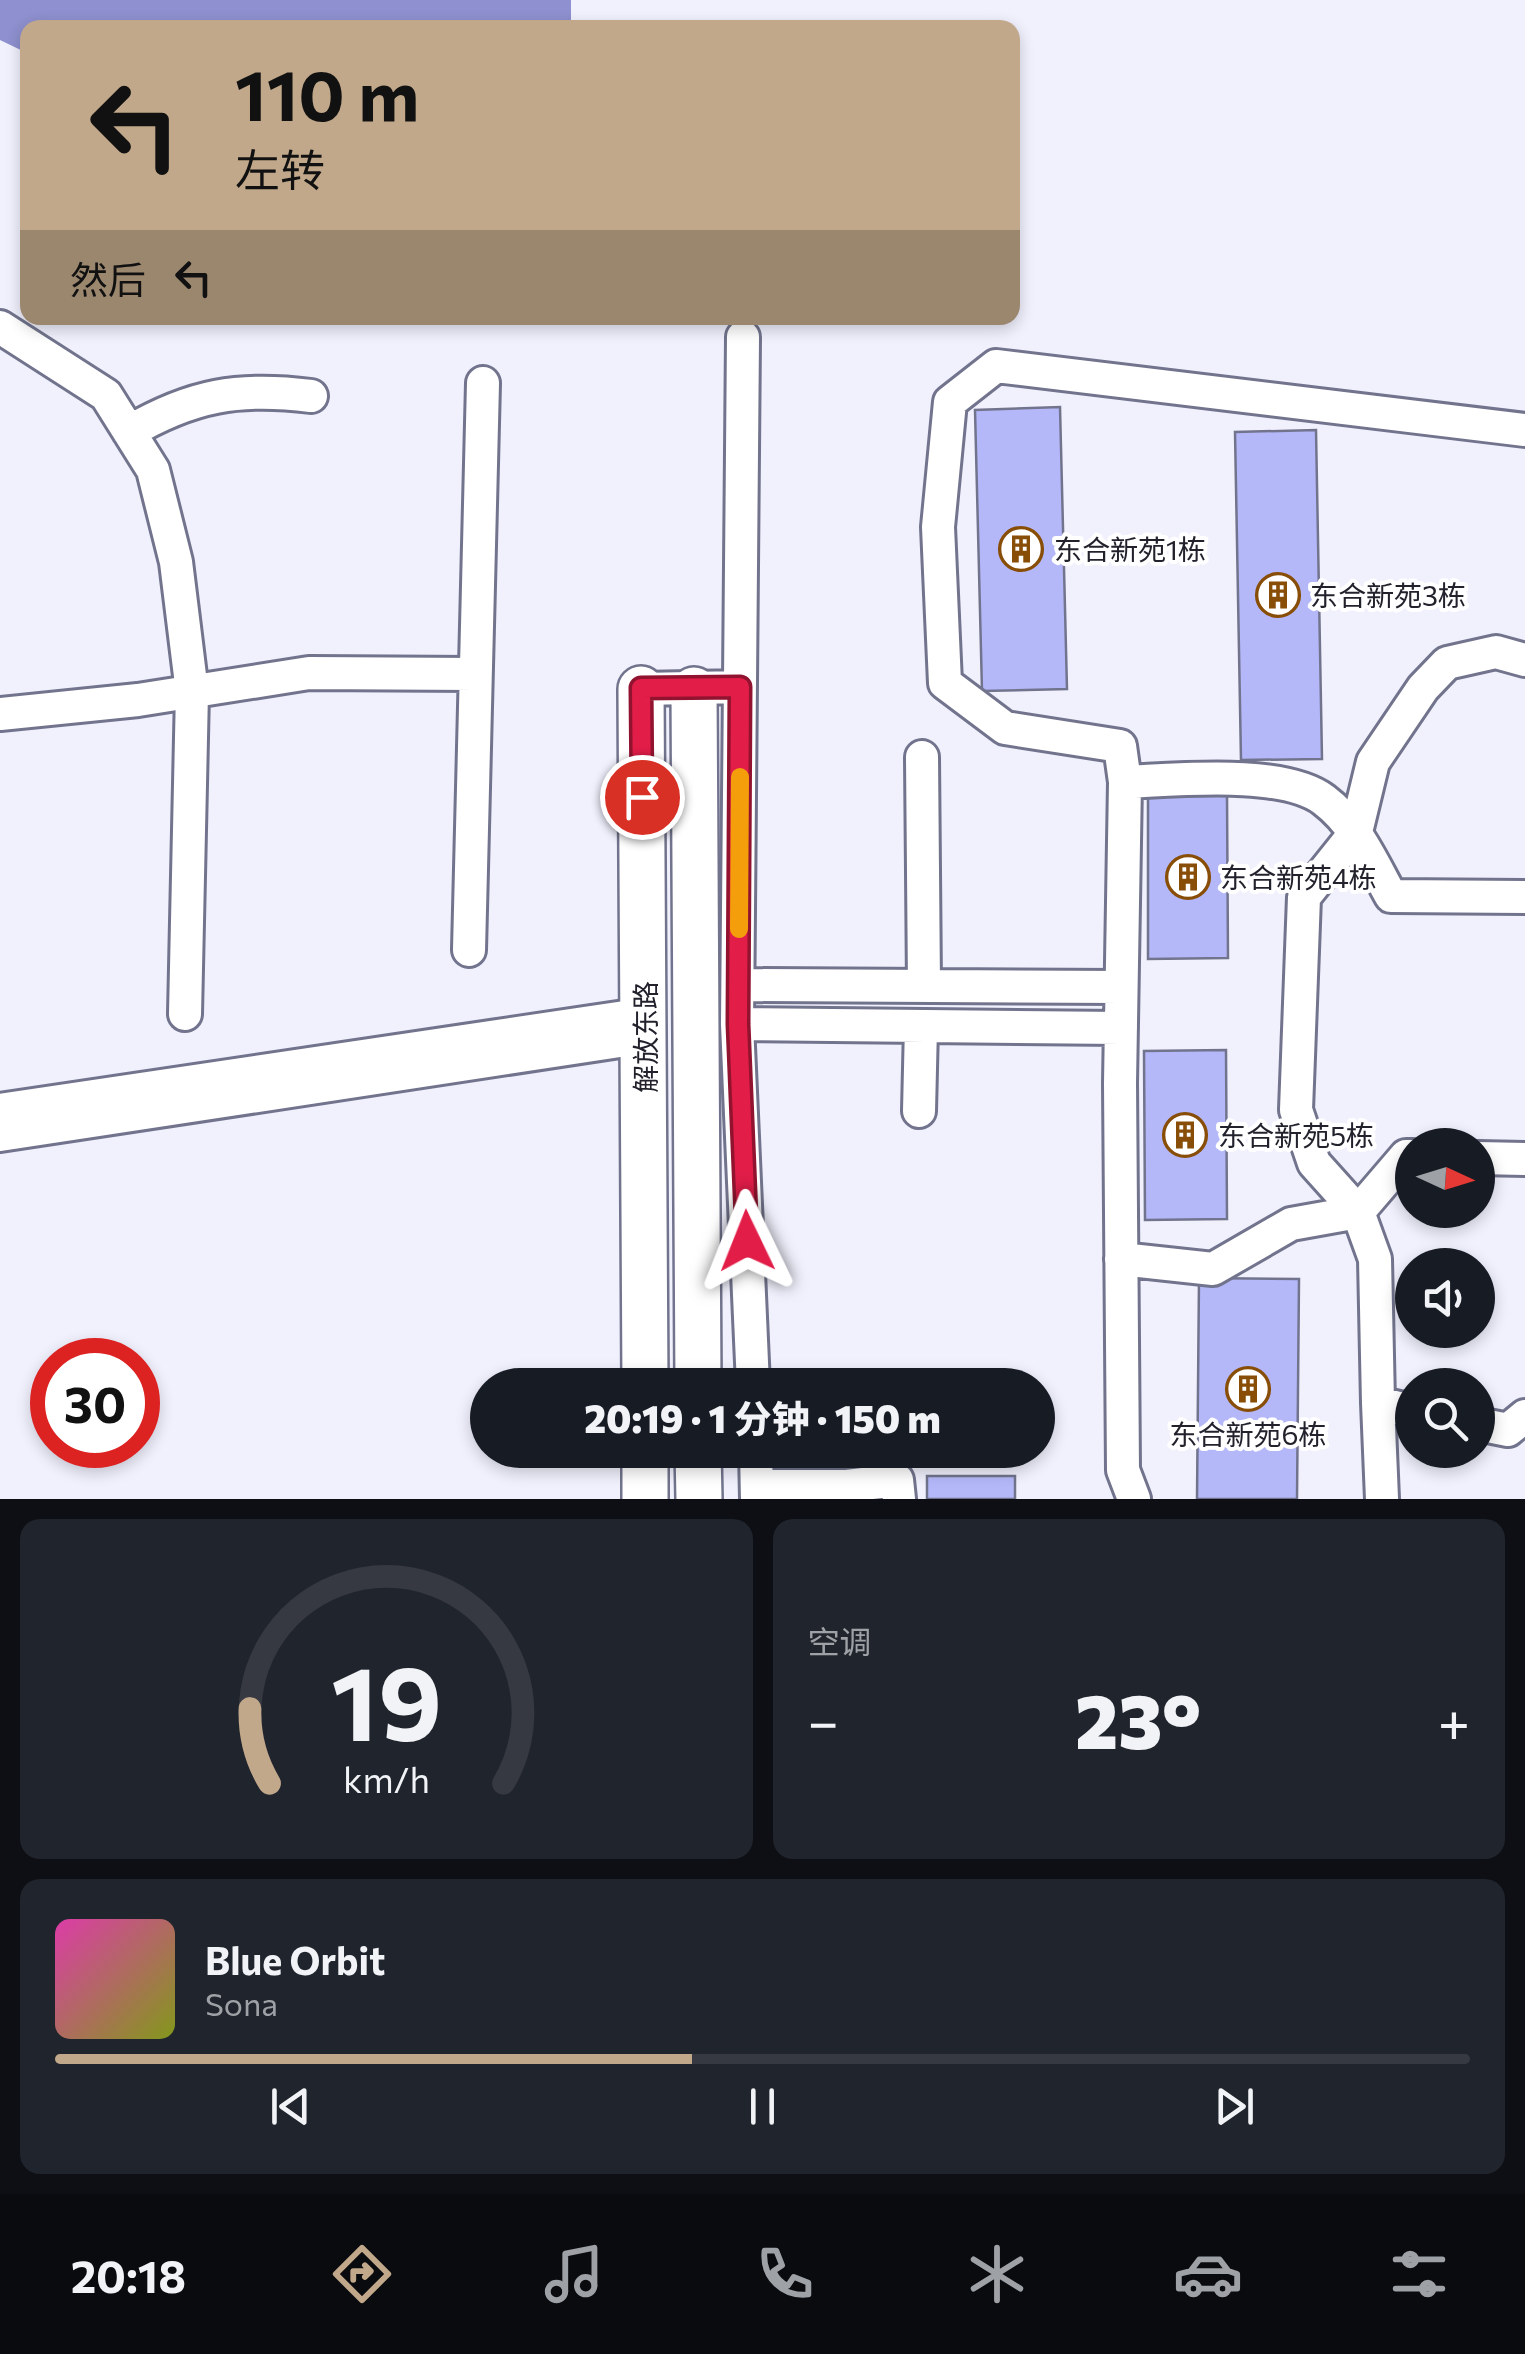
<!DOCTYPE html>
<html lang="zh">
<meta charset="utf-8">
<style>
body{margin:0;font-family:Commissioner,"Noto Sans SC",sans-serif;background:#20242c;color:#f1f3f6;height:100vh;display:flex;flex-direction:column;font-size:38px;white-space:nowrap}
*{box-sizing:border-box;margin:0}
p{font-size:32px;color:#9ea1a6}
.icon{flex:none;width:55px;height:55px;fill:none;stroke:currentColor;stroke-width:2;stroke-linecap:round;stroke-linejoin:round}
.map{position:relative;height:1499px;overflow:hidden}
.side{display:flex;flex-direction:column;gap:20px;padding:20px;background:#0d0f14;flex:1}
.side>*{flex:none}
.top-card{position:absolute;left:20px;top:20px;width:1000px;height:305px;border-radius:20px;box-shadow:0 5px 15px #0003;background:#c2a88a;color:#111;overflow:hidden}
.needle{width:65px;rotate:94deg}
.tools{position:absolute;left:1395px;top:1128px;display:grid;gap:20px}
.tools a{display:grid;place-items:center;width:100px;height:100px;border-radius:50%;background:#171b24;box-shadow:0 5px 15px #0003;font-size:50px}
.speed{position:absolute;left:30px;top:1338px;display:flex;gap:20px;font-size:50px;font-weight:700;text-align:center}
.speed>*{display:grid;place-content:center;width:130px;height:130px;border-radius:50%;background:#171b24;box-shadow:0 5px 15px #0003;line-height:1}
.speed .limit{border:15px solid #d22;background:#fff;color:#111}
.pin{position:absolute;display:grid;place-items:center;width:85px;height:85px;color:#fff;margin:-42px;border:5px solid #fff;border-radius:50%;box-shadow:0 2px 10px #0007}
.me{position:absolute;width:110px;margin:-55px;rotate:358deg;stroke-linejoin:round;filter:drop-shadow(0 0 8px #0008)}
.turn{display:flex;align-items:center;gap:35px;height:210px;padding:0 50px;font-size:45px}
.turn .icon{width:130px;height:130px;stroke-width:2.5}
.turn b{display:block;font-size:70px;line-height:85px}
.then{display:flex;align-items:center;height:95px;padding:0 50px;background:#0003;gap:20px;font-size:38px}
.big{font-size:75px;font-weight:800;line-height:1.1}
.side .card{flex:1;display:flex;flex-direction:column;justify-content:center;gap:15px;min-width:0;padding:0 35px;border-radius:20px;background:#20242c}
.side .dial{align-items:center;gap:0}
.dial svg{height:260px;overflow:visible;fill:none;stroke:#363941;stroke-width:7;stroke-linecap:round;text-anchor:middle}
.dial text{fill:#f1f3f6;stroke:none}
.song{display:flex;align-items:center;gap:30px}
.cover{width:120px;height:120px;border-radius:15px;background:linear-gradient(135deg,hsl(320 70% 55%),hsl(70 70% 35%))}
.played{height:10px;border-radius:5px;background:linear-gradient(90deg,#c2a88a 45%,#363941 45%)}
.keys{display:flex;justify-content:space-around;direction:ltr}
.heat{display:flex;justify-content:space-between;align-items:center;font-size:55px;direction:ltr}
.side .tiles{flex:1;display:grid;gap:20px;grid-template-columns:1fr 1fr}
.card:last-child{grid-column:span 2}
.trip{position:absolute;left:470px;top:1368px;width:585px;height:100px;border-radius:50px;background:#171b24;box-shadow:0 5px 15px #0003;font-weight:800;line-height:100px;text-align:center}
.menu{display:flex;height:160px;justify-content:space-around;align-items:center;background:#090b0e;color:#9ea1a6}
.menu .icon{width:70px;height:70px}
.menu .selected{color:#c2a88a}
.menu b{font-size:45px;color:#f1f3f6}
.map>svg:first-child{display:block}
.water{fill:#8e90cf}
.building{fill:#b4b8f9;stroke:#72748d;stroke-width:2.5}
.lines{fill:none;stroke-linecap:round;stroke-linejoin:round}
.street-casing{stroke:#72748d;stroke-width:38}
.secondary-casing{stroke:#72748d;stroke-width:50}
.street{stroke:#fff;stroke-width:32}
.secondary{stroke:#fff;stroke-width:45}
.route-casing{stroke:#92132f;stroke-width:25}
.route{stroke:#e11d48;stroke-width:18}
.slow{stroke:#f59e0b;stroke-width:18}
.labels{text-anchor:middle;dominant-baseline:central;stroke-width:8;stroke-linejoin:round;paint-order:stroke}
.poi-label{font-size:28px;fill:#21222c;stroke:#fff;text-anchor:start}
.street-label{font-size:28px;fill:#21222c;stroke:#fff}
</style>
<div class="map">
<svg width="1525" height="1499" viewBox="0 0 1525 1499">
<rect width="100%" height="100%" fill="#f0f1fd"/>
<path class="water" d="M 0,0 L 571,0 L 571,27 L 28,28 L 27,53 L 0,40 Z"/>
<path class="building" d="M 1060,407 L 1067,689 L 982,691 L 975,410 Z
M 1316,430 L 1322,759 L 1241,760 L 1235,432 Z
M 1148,795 L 1227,795 L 1228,958 L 1148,959 Z
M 1226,1050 L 1227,1219 L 1145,1220 L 1144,1051 Z
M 1199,1278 L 1299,1279 L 1297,1499 L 1197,1499 Z
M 927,1476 L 1015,1476 L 1015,1499 L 927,1499 Z"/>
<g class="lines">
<g class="street-casing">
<path id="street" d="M 0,327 L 106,395 L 153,470 L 176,562 L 192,692 L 185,1014
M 743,337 L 737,1024 L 753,1385
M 129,432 C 192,395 239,387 311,396
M 641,689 L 740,687
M 0,714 L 138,700 L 309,673 L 474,674
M 922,757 L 924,986
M 1125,782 C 1176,780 1283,769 1324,800 C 1356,824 1372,862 1391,896 L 1525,897
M 469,950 L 483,383
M 739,985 L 1121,987
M 737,1024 L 1121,1028
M 0,1110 L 645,1014
M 919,1111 L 921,1026
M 0,1135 L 646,1037
M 1412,1156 L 1406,1156 L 1358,1212 L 1375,1259 L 1378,1403 L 1412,1411
M 1478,1158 L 1525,1159
M 1358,1212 L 1314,1163 L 1296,1110 L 1304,897 L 1356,832 L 1373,762 L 1423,688 L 1447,663 L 1496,652 L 1525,660
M 1121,1259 L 1213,1269 L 1291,1224 L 1358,1212
M 1378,1403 L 1382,1499
M 1478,1424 L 1508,1430 L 1525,1416
M 756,1450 L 757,1499
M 757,1486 L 847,1486 L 897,1480 L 899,1499
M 1134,1499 L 1123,1470 L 1120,1083 L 1125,782 L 1120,746 L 1005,728 L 945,683 L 938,527 L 950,402 L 996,366 L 1525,430"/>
</g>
<g class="secondary-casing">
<path id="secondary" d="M 641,689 L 645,1385
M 694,690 L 698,1385
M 698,1450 L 699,1499
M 645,1499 L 645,1450"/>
</g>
<use href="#street" class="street"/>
<use href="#secondary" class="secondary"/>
</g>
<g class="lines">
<g class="route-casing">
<path id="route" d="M 642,797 L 641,688 L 740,687 L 738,1024 L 747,1241"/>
</g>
<use href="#route" class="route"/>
<path class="slow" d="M 739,929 L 740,777"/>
</g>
<defs>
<g id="building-ring" transform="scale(2.25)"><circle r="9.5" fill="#fff" stroke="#884d07" stroke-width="1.5"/><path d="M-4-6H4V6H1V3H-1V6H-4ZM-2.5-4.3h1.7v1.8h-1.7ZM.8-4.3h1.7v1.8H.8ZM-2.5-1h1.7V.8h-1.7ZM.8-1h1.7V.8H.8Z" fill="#884d07"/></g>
</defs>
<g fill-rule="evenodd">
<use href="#building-ring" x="1021" y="549"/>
<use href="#building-ring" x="1278" y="595"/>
<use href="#building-ring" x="1188" y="877"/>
<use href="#building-ring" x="1185" y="1135"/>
<use href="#building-ring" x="1248" y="1389"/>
</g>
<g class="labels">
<g class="poi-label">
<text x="1054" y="549">东合新苑1栋</text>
<text x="1310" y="595">东合新苑3栋</text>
<text x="1220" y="877">东合新苑4栋</text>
<text x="1218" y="1135">东合新苑5栋</text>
<text x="1248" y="1434" text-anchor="middle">东合新苑6栋</text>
</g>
<g class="street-label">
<text transform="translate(645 1037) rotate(-90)">解放东路</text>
</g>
</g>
</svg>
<div class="tools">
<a><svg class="needle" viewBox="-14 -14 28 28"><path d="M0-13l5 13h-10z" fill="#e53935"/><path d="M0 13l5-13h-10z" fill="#9ea1a6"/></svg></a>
<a><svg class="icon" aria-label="sound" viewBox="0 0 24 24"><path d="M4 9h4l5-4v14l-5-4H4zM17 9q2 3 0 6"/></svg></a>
<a><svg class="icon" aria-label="search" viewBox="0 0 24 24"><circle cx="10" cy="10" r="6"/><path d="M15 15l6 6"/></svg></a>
</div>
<div class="speed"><div class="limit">30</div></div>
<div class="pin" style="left:642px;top:797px;background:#d93025"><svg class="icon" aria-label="arrive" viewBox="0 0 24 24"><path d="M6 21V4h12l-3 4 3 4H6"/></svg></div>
<svg class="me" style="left:747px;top:1241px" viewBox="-20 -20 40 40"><path d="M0-17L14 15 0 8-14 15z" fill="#e11d48" stroke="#fff" stroke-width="4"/></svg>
<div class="trip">20:19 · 1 分钟 · 150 m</div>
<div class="top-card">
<div class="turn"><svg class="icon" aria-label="left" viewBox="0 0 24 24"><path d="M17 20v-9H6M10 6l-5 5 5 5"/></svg><div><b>110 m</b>左转</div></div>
<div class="then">然后<svg class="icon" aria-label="left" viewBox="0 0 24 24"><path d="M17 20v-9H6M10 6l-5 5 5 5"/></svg></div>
</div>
</div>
<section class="side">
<div class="tiles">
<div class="card dial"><svg viewBox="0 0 100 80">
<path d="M14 69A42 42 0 1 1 86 69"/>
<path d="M14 69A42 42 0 0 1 8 46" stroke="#c2a88a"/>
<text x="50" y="56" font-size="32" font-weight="700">19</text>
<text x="50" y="72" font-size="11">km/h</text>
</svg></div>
<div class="card"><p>空调</p>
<div class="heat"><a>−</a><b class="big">23°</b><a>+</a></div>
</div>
<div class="card">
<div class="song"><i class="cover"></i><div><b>Blue Orbit</b><p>Sona</p></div></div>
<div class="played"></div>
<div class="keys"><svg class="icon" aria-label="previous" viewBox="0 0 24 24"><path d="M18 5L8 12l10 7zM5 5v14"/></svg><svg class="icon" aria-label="pause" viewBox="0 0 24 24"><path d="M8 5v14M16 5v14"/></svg><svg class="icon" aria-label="next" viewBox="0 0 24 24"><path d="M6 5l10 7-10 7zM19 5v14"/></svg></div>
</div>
</div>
</section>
<nav class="menu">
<b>20:18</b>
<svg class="icon selected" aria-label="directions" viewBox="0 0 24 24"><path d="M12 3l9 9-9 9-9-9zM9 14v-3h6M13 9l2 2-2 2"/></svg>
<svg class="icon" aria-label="music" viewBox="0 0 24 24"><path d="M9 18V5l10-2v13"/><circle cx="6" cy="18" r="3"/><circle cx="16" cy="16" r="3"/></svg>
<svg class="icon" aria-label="phone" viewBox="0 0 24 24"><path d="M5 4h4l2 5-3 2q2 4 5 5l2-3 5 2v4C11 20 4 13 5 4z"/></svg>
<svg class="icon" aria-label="climate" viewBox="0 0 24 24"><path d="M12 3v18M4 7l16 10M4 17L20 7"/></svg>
<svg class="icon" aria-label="car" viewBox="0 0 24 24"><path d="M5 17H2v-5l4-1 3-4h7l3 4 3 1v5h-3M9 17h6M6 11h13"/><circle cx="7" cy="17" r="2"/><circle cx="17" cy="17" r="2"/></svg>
<svg class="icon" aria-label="filters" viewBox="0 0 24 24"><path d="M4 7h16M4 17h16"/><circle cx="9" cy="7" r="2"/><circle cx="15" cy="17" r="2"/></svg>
</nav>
